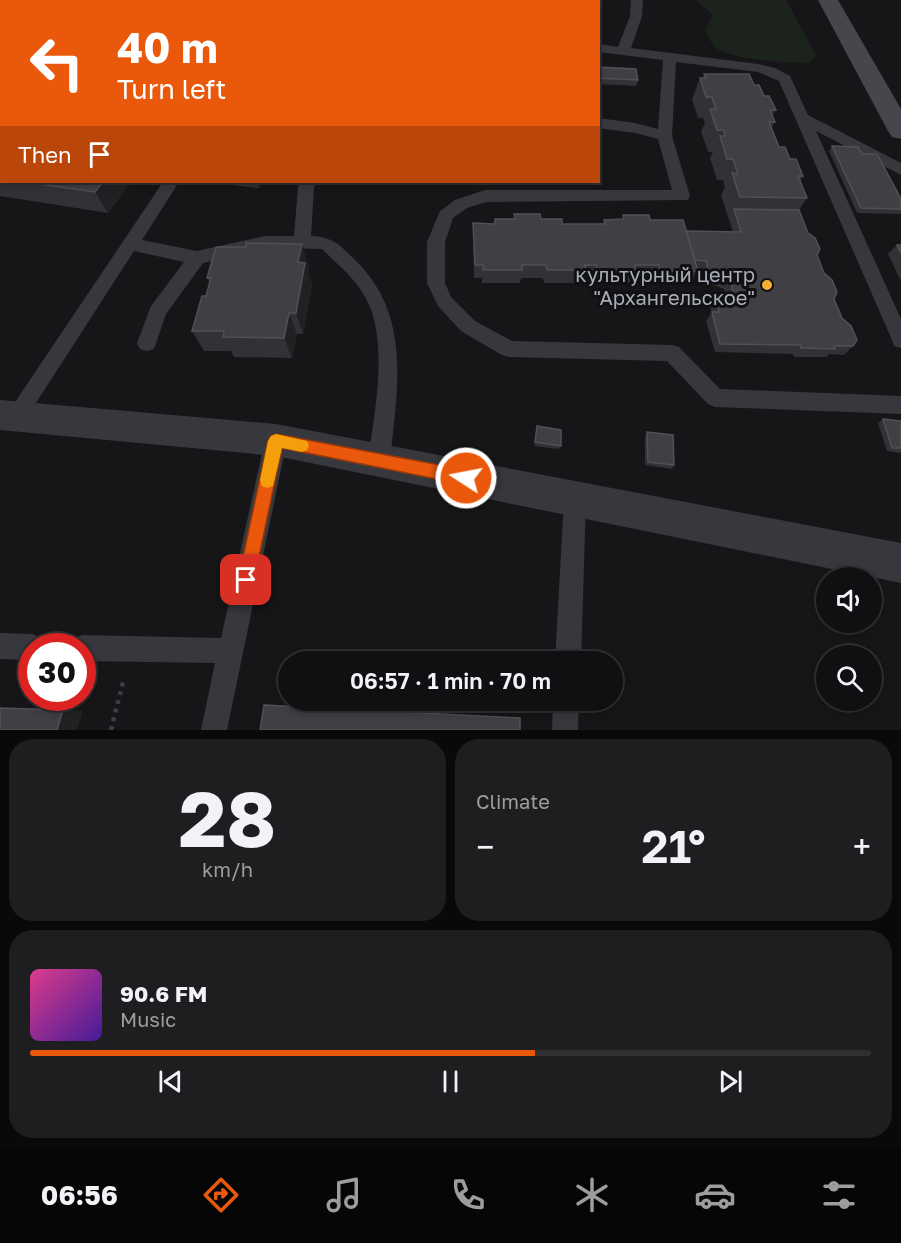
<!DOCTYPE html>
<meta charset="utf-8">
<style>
body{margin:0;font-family:"Golos Text",sans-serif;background:#1e1e20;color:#f1f3f6;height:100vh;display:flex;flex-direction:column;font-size:22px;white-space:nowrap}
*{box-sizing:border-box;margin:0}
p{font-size:20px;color:#9c9d9f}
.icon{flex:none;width:33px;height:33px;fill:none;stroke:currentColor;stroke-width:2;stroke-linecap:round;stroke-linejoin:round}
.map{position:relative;height:730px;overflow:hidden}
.panel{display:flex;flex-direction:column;gap:9px;padding:9px;background:#09090a;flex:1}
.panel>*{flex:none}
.banner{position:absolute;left:0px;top:0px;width:600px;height:183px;box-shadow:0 3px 9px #0003,0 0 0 2px #303032;background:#ea580c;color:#fff;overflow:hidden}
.tools{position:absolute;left:816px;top:567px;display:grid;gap:12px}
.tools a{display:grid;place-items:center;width:66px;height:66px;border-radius:50%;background:#101012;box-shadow:0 3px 9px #0003,0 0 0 2px #303032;font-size:30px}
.speed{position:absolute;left:18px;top:633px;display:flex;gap:12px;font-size:30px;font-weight:700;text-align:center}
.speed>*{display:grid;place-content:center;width:78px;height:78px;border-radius:50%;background:#101012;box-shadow:0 3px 9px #0003,0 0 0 2px #303032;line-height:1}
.speed .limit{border:9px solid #d22;background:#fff;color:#111}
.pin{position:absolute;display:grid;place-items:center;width:51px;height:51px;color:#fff;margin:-26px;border-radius:12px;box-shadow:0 3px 9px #0006}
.me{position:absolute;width:66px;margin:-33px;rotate:281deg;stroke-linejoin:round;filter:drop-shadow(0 0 4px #0008)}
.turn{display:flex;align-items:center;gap:21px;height:126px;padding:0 18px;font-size:27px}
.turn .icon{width:78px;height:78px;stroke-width:2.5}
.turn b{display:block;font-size:42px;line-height:51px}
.then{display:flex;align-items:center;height:57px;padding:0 18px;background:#0003;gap:12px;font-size:22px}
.big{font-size:45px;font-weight:600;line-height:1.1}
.panel .tile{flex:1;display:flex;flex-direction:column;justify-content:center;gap:9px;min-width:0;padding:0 21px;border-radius:24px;background:#1e1e20}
.panel .dial{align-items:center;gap:0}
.dial b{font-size:78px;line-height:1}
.song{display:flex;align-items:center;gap:18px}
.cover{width:72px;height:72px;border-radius:9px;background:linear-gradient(135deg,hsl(330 70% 55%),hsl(260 70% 35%))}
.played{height:6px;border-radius:3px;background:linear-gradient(90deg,#ea580c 60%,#303032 60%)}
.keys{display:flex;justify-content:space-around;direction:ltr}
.heat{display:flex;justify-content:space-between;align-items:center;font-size:33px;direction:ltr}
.panel .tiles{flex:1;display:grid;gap:9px;grid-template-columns:1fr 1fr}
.tile:last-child{grid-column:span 2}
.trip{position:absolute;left:278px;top:651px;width:345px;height:60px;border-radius:30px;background:#101012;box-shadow:0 3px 9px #0003,0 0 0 2px #303032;font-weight:600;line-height:60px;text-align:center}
.menu{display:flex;height:96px;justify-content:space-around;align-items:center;background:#060607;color:#9c9d9f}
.menu .icon{width:42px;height:42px}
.menu .selected{color:#ea580c}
.menu b{font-size:27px;color:#f1f3f6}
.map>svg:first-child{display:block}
.built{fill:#222225}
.green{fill:#1c231d}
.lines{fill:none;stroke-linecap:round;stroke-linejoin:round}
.path{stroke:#3d3f44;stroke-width:4.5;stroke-dasharray:4 5;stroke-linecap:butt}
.lane{fill:#37383d;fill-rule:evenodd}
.street{fill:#37383d;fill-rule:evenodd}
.secondary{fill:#45474d;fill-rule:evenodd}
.wall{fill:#323236}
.shaded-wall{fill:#212124}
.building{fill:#3f3f44;stroke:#4f5156;stroke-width:1.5}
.route{fill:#ea580c;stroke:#983908;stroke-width:1.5}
.slow{fill:#f59e0b}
.poi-dot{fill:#f2b134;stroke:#111113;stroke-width:2}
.labels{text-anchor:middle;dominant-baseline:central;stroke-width:6;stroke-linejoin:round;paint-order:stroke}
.poi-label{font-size:20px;fill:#a8adb8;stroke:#111113;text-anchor:end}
</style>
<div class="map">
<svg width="901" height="730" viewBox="0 0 901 730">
<rect width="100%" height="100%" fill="#161618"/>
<path class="built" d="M 0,0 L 157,0 L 157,1 L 2,2 L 1,104 Z"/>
<path class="green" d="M 696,0 L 786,0 L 816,55 L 810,63 C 791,63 727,60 714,46 C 710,41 707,35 705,29 L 710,22 L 712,14 Z"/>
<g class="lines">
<path class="path" d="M 111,730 L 124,678"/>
<path class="lane" d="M 187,0 L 211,0 L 212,2 L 188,2 Z
M 578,0 L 590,0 L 590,2 L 578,2 Z
M 631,0 L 643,0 L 642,16 L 631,48 L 758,64 L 775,68 L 790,76 L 808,115 L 901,163 L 901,175 L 816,131 L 901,319 L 901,348 L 894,346 L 892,340 L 779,81 L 758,72 L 676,62 L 672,136 L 690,196 L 688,200 L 486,202 L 467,208 L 453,218 L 445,242 L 445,283 L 451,297 L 475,321 L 512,341 L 672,345 L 679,347 L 720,389 L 901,396 L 901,414 L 715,407 L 708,404 L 667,361 L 509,357 L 502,355 L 461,331 L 438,306 L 427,283 L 427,242 L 440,211 L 455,200 L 485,190 L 672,190 L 658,139 L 635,133 L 598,128 L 598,118 L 635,123 L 658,129 L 663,60 L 598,52 L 598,44 L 618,47 L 630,16 Z
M 163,182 L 179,182 L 142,240 L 197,251 L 265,236 L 294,236 L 298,187 L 301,182 L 317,182 L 314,187 L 311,236 C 334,237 341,246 357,262 C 412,317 397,390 390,461 L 387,468 L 379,471 L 371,468 L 368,461 C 374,415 390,339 365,297 C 355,278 337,264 322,249 L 265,248 L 203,263 L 166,314 L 154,349 L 147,351 L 140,349 L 137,343 L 151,306 L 184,262 L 134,251 L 23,423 L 16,426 L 9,423 L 6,417 L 9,411 Z
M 276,430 L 283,433 L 287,440 L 227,730 L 201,730 L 215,663 L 82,661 L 82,646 L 70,646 L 73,639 L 82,635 L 221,638 L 265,440 L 269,433 Z
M 575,488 L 583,491 L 586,499 L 581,662 L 555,662 L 564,499 L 567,491 Z
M 0,633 L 32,634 L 41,638 L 44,646 L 32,646 L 32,660 L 0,659 Z
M 553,700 L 579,700 L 578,730 L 552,730 Z"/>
<path class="street" d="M 0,400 L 276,424 L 901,543 L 901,583 L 276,456 L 0,430 Z"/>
<path class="secondary" d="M 818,0 L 838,0 L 901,109 L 901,139 L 892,137 L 888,131 Z"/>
</g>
<path class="wall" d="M 284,0 L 474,0 L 473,2 L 296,2 Z
M 598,67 L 638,80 L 636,86 L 598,84 Z
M 704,74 L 754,85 L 776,110 L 772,116 L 775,122 L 771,128 L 779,147 L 803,176 L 800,182 L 807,198 L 799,210 L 853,346 L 844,355 L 829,354 L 827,357 L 794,357 L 793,354 L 715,352 L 706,321 L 712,312 L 710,308 L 716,299 L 725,294 L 724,289 L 704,282 L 701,270 L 697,270 L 691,284 L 655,284 L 653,278 L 632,278 L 630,283 L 593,283 L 592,278 L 583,278 L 582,283 L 544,283 L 543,278 L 521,278 L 520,283 L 482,283 L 482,278 L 474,278 L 473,223 L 494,224 L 495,219 L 514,219 L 514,214 L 562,224 L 603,224 L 604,220 L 622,220 L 623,215 L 650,220 L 686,231 L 733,232 L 721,195 L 725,187 L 723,180 L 717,180 L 710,158 L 713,152 L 708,152 L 701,131 L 705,123 L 703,118 L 698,118 L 692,99 L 700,78 L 703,78 Z
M 0,139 L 2,139 L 2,182 L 131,182 L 108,213 L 0,196 Z
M 832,146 L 862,154 L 901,199 L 901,214 L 857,213 L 829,151 Z
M 215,182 L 262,182 L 259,188 L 215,183 Z
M 897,245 L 901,245 L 901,281 L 888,254 Z
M 309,266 L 308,273 L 312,285 L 303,334 L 297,334 L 292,358 L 234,357 L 231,351 L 204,351 L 192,331 L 206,296 L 210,283 L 207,278 Z
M 883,419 L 901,421 L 901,453 L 887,451 L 878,423 Z
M 537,426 L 561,446 L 559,449 L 534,446 Z
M 647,432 L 674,465 L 672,469 L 645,465 L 645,436 Z"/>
<path class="shaded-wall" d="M 0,0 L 17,0 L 16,2 L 2,2 L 2,20 L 0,22 Z
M 103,182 L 131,182 L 108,213 L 95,192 Z
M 257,182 L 262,182 L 259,188 Z
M 302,244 L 309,266 L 308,273 L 312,285 L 303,334 L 296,313 L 298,262 Z
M 289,313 L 297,334 L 292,358 L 284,338 Z
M 63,710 L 83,711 L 77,730 L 57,730 Z"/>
<path class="building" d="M 396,0 L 429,0 L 428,2 L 408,2 Z
M 431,0 L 470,0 L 470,2 L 437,2 L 431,1 Z
M 491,0 L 540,0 L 539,2 L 491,2 Z
M 598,67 L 636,69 L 638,80 L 598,78 Z
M 704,74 L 749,74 L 754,85 L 759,85 L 764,96 L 769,96 L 776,110 L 770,110 L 775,122 L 769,122 L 779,147 L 785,147 L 790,159 L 796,159 L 803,176 L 798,176 L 807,198 L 740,197 L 732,173 L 738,174 L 733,159 L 727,159 L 720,136 L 725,136 L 724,130 L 717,130 L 710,109 L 716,109 L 712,97 L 706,97 L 700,78 L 706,78 Z
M 0,139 L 2,139 L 2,178 L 0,178 Z
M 832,146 L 858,147 L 862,154 L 877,154 L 901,199 L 901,209 L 861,208 Z
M 24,182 L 103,182 L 95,192 Z
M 734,209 L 799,210 L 808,233 L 815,238 L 820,249 L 817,255 L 824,273 L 832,280 L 837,292 L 834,299 L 842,318 L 851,326 L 857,340 L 853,346 L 834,346 L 835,349 L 801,348 L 800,345 L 720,344 L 712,312 L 719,312 L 716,299 L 733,291 L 730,280 L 709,273 L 706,261 L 695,260 L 686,231 L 741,232 Z
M 514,214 L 540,214 L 541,219 L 562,219 L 562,224 L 605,224 L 604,220 L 624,219 L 623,215 L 649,215 L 650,220 L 683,220 L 698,271 L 660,271 L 659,265 L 635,265 L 635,270 L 597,270 L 596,265 L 585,265 L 586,270 L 547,270 L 546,265 L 522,265 L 522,270 L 483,270 L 483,265 L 475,265 L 473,223 L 495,224 L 495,219 L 515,219 Z
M 246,243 L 302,244 L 298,262 L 305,263 L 296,313 L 289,313 L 284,338 L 223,337 L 224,331 L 192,331 L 202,296 L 206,296 L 211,278 L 207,278 L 216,247 L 246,247 Z
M 897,245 L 901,245 L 901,253 Z
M 883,419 L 901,421 L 901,448 L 892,448 Z
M 537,426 L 561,430 L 561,446 L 535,442 Z
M 647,432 L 673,435 L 674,465 L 648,462 Z
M 264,705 L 520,718 L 520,730 L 260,730 Z
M 0,708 L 63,710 L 57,730 L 0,730 Z"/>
<path class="route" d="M 276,434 L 466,470 L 472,472 L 474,478 L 472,483 L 466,485 L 282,448 L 254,580 L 252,586 L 246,589 L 240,586 L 238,580 L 268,441 L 271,436 Z"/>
<path class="slow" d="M 276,434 L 307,441 L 309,446 L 307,450 L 302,452 L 282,448 L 273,486 L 267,488 L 262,486 L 260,480 L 268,441 L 271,436 Z"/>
<circle class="poi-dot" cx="767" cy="285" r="6"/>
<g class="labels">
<g class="poi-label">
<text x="755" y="274">культурный центр<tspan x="755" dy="23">"Архангельское"</tspan></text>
</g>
</g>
</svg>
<div class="tools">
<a><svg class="icon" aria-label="sound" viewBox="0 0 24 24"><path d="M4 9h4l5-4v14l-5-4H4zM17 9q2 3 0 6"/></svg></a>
<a><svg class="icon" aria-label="search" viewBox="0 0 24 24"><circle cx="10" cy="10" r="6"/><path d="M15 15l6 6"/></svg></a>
</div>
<div class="speed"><div class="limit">30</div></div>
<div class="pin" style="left:246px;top:580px;background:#d93025"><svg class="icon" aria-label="arrive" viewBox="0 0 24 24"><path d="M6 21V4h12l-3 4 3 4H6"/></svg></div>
<svg class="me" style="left:466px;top:478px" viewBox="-20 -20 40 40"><circle r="17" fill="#ea580c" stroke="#fff" stroke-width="3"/><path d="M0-11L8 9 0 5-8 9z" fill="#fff"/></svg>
<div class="trip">06:57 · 1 min · 70 m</div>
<div class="banner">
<div class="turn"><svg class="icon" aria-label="left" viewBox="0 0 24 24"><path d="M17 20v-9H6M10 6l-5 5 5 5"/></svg><div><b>40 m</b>Turn left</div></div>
<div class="then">Then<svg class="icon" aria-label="arrive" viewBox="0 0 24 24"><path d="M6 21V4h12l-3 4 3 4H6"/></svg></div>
</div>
</div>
<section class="panel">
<div class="tiles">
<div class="tile dial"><b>28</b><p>km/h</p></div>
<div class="tile"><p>Climate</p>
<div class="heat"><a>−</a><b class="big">21°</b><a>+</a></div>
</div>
<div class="tile">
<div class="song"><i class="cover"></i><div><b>90.6 FM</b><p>Music</p></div></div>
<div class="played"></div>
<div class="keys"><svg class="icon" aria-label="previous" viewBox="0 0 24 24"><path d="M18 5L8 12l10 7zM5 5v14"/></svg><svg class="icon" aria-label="pause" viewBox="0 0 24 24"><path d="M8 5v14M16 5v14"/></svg><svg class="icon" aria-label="next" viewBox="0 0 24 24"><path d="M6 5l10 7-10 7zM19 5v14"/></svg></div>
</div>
</div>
</section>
<nav class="menu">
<b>06:56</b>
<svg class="icon selected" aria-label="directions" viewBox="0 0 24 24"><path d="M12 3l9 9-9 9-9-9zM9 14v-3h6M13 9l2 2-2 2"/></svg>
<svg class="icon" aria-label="music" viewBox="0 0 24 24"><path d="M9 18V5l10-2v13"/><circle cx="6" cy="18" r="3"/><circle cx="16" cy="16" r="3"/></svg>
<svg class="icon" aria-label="phone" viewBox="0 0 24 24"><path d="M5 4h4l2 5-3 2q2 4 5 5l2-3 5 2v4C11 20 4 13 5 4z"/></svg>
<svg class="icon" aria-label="climate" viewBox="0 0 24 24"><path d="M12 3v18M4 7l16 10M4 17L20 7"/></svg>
<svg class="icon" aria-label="car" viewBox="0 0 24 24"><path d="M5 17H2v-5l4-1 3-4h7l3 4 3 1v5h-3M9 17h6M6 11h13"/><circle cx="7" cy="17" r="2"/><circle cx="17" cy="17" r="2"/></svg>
<svg class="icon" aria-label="filters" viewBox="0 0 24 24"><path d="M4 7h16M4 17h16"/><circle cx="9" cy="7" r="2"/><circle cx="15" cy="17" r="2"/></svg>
</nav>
